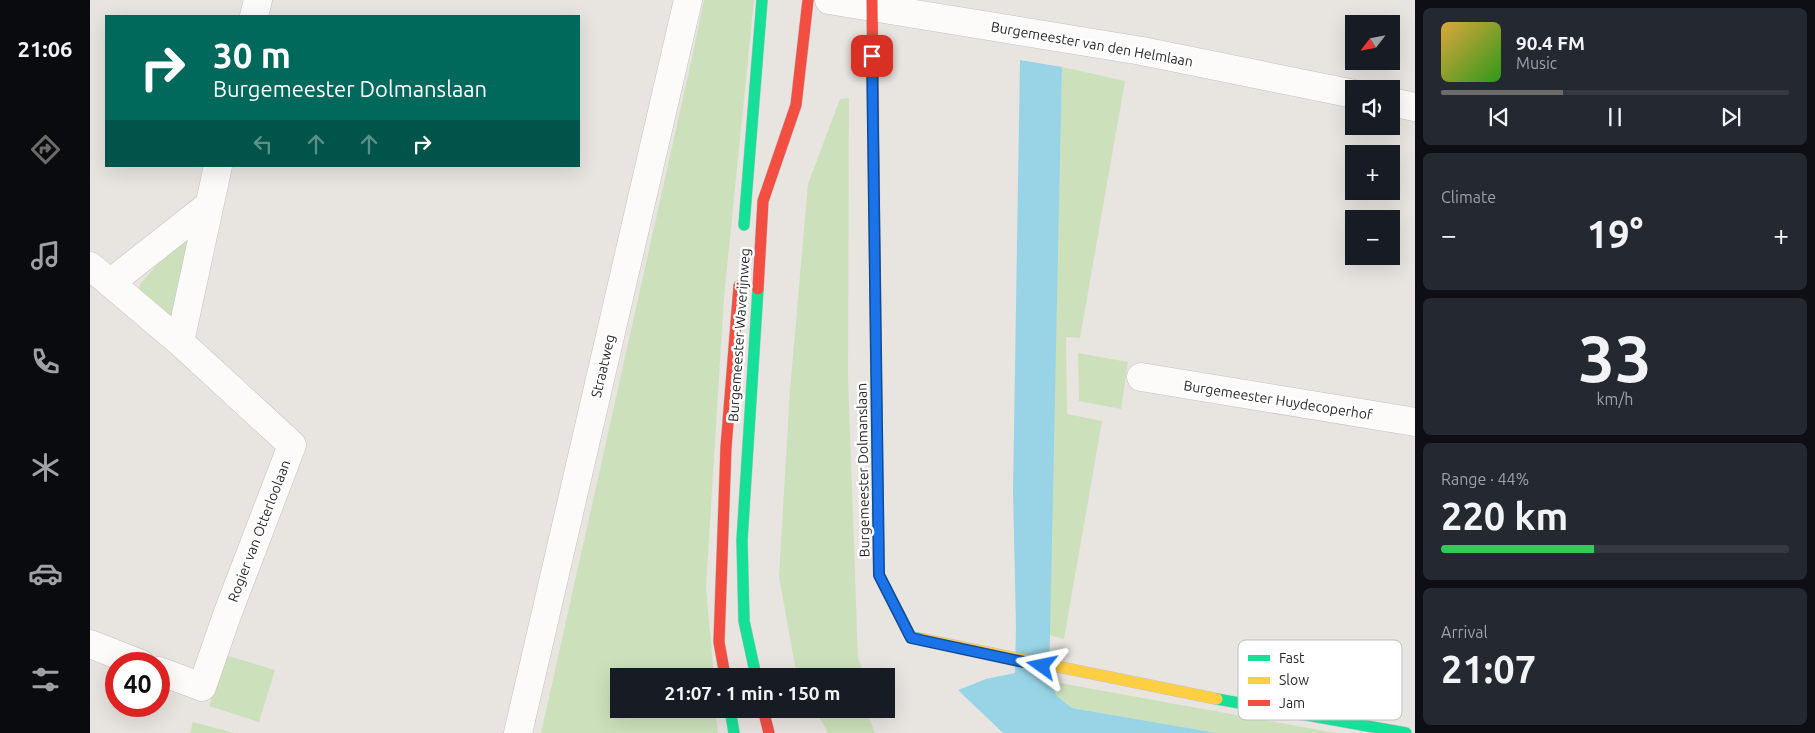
<!DOCTYPE html>
<meta charset="utf-8">
<style>
body{margin:0;font-family:Ubuntu,sans-serif;background:#242831;color:#f1f3f6;height:100vh;display:flex;flex-direction:column;font-size:19px;white-space:nowrap}
*{box-sizing:border-box;margin:0}
p{font-size:16px;color:#9ea1a6}
.icon{flex:none;width:28px;height:28px;fill:none;stroke:currentColor;stroke-width:2;stroke-linecap:round;stroke-linejoin:round}
.map{position:relative;flex:1;overflow:hidden}
.sheet{display:flex;flex-direction:column;gap:8px;padding:8px;background:#0d0f14;width:400px}
.sheet>*{flex:none}
.top-card{position:absolute;left:15px;top:15px;width:475px;height:152px;border-radius:0px;box-shadow:0 5px 20px #0002;background:#00695c;color:#fff;overflow:hidden}
.needle{width:32px;rotate:238deg}
.buttons{position:absolute;left:1255px;top:15px;display:grid;gap:10px}
.buttons a{display:grid;place-items:center;width:55px;height:55px;border-radius:0px;background:#171b24;box-shadow:0 5px 20px #0002;font-size:25px}
.speed{position:absolute;left:15px;top:652px;display:flex;gap:10px;font-size:25px;font-weight:700;text-align:center}
.speed>*{display:grid;place-content:center;width:65px;height:65px;border-radius:50%;background:#171b24;box-shadow:0 5px 20px #0002;line-height:1}
.speed .limit{border:8px solid #d22;background:#fff;color:#111}
.pin{position:absolute;display:grid;place-items:center;width:42px;height:42px;color:#fff;margin:-21px;border-radius:10px;box-shadow:0 2px 8px #0006}
.me{position:absolute;width:55px;margin:-28px;rotate:282deg;stroke-linejoin:round;filter:drop-shadow(0 0 4px #0008)}
.turn{display:flex;align-items:center;gap:18px;height:105px;padding:0 25px;font-size:22px}
.turn .icon{width:65px;height:65px;stroke-width:2.5}
.turn b{display:block;font-size:35px;line-height:42px}
.lanes{display:flex;align-items:center;height:48px;padding:0 25px;background:#0003;justify-content:center;gap:25px;direction:ltr}
.lanes .off{opacity:.35}
.big{font-size:38px;font-weight:700;line-height:1.1}
.sheet .tile{flex:1;display:flex;flex-direction:column;justify-content:center;gap:8px;min-width:0;padding:0 18px;border-radius:8px;background:#242831}
.sheet .dial{align-items:center;gap:0}
.dial b{font-size:65px;line-height:1}
.song{display:flex;align-items:center;gap:15px}
.cover{width:60px;height:60px;border-radius:8px;background:linear-gradient(135deg,hsl(40 70% 55%),hsl(110 70% 35%))}
.played{height:5px;border-radius:2px;background:linear-gradient(90deg,#6c6b6a 35%,#363941 35%)}
.keys{display:flex;justify-content:space-around;direction:ltr}
.heat{display:flex;justify-content:space-between;align-items:center;font-size:28px;direction:ltr}
.charge{height:8px;border-radius:4px;background:linear-gradient(90deg,#34c759 44%,#363941 0)}
.trip{position:absolute;left:520px;top:668px;width:285px;height:50px;border-radius:0px;background:#171b24;box-shadow:0 5px 20px #0002;font-weight:700;line-height:50px;text-align:center}
main{display:flex;flex:1;min-height:0}
.tab-bar{display:flex;flex-direction:column;width:90px;justify-content:space-around;align-items:center;background:#090b0e;color:#9ea1a6}
.tab-bar .icon{width:35px;height:35px}
.tab-bar .selected{color:#6c6b6a}
.tab-bar b{font-size:22px;color:#f1f3f6}
.map>svg:first-child{display:block}
.green{fill:#cce1bb}
.water{fill:#98d4e6}
.lines{fill:none;stroke-linecap:round;stroke-linejoin:round}
.street-casing{stroke:#c4c2c3;stroke-width:29}
.fast-casing{stroke:#c4c2c3;stroke-width:12}
.slow-casing{stroke:#c4c2c3;stroke-width:12}
.jam-casing{stroke:#c4c2c3;stroke-width:12}
.street{stroke:#fcfbfa;stroke-width:28}
.fast{stroke:#16e098;stroke-width:11}
.slow{stroke:#ffcf43;stroke-width:11}
.jam{stroke:#f24e42;stroke-width:11}
.route-casing{stroke:#114b97;stroke-width:12}
.route{stroke:#1a73e8;stroke-width:9}
.labels{text-anchor:middle;dominant-baseline:central;stroke-width:5;stroke-linejoin:round;paint-order:stroke}
.street-label{font-size:14px;fill:#2a2a2a;stroke:#fff}
.key{fill:#fff;stroke:#bfbfbf;stroke-width:1}
.key-label{font-size:14px;fill:#2a2a2a}
</style>
<main>
<nav class="tab-bar">
<b>21:06</b>
<svg class="icon selected" aria-label="directions" viewBox="0 0 24 24"><path d="M12 3l9 9-9 9-9-9zM9 14v-3h6M13 9l2 2-2 2"/></svg>
<svg class="icon" aria-label="music" viewBox="0 0 24 24"><path d="M9 18V5l10-2v13"/><circle cx="6" cy="18" r="3"/><circle cx="16" cy="16" r="3"/></svg>
<svg class="icon" aria-label="phone" viewBox="0 0 24 24"><path d="M5 4h4l2 5-3 2q2 4 5 5l2-3 5 2v4C11 20 4 13 5 4z"/></svg>
<svg class="icon" aria-label="climate" viewBox="0 0 24 24"><path d="M12 3v18M4 7l16 10M4 17L20 7"/></svg>
<svg class="icon" aria-label="car" viewBox="0 0 24 24"><path d="M5 17H2v-5l4-1 3-4h7l3 4 3 1v5h-3M9 17h6M6 11h13"/><circle cx="7" cy="17" r="2"/><circle cx="17" cy="17" r="2"/></svg>
<svg class="icon" aria-label="filters" viewBox="0 0 24 24"><path d="M4 7h16M4 17h16"/><circle cx="9" cy="7" r="2"/><circle cx="15" cy="17" r="2"/></svg>
</nav>
<div class="map">
<svg width="1325" height="733" viewBox="0 0 1325 733">
<rect width="100%" height="100%" fill="#e8e4e0"/>
<path class="green" d="M 614,0 L 664,0 L 634,297 L 616,587 L 624,676 L 529,676 L 529,709 L 625,709 L 628,733 L 451,733 L 601,62 Z
M 972,67 L 1035,81 L 990,338 L 976,337 L 977,414 L 1012,421 L 974,639 L 959,635 Z
M 759,98 L 758,377 L 768,658 L 775,676 L 710,676 L 705,666 L 689,576 L 700,390 L 718,184 L 750,99 Z
M 93,236 L 100,238 L 83,319 L 49,290 L 50,284 Z
M 988,353 L 1038,362 L 1031,409 L 989,401 Z
M 135,655 L 185,670 L 169,722 L 119,706 Z
M 959,681 L 1246,733 L 1127,733 L 982,708 L 967,696 Z
M 725,709 L 778,709 L 779,718 L 785,733 L 738,733 Z
M 103,722 L 144,733 L 100,733 Z"/>
<path class="water" d="M 930,60 L 972,67 L 959,681 L 967,696 L 982,708 L 1127,733 L 913,733 L 868,690 L 896,679 L 925,673 L 926,626 L 923,491 Z"/>
<g class="lines">
<g class="street-casing">
<path id="street" d="M 739,0 L 1052,51 L 1264,94
M 164,16 L 168,0
M 1301,102 L 1325,107
M 0,266 L 90,342 L 202,445 L 137,615 L 112,687 L 69,671
M 20,283 L 118,206
M 90,342 L 128,166
M 1051,377 L 1325,422
M 0,644 L 51,664
M 428,733 L 598,0"/>
</g>
<g class="fast-casing">
<path id="fast" d="M 654,225 L 672,0
M 786,364 L 789,575 L 821,637 L 832,639
M 666,676 L 654,621 L 652,540 L 668,289
M 1127,699 L 1316,733
M 640,709 L 644,733"/>
</g>
<g class="slow-casing">
<path id="slow" d="M 832,639 L 1127,699"/>
</g>
<g class="jam-casing">
<path id="jam" d="M 782,0 L 786,364
M 668,289 L 673,201 L 706,105 L 718,0
M 635,676 L 629,642 L 636,447 L 649,286
M 673,709 L 679,733"/>
</g>
<use href="#street" class="street"/>
<use href="#fast" class="fast"/>
<use href="#slow" class="slow"/>
<use href="#jam" class="jam"/>
</g>
<g class="lines">
<g class="route-casing">
<path id="route" d="M 782,56 L 789,575 L 821,638 L 952,666"/>
</g>
<use href="#route" class="route"/>
</g>
<g class="labels">
<g class="street-label">
<text transform="translate(1002 44) rotate(10)">Burgemeester van den Helmlaan</text>
<text transform="translate(649 335) rotate(-86)">Burgemeester Waverijnweg</text>
<text transform="translate(513 366) rotate(-77)">Straatweg</text>
<text transform="translate(1188 400) rotate(9)">Burgemeester Huydecoperhof</text>
<text transform="translate(773 470) rotate(-91)">Burgemeester Dolmanslaan</text>
<text transform="translate(169 531) rotate(-69)">Rogier van Otterloolaan</text>
</g>
</g>
<rect x="1148" y="640" width="164" height="80" rx="8" class="key"/>
<rect x="1158" y="655" width="22" height="6" fill="#16e098"/>
<rect x="1158" y="677" width="22" height="7" fill="#ffcf43"/>
<rect x="1158" y="700" width="22" height="6" fill="#f24e42"/>
<g class="key-label">
<text x="1189" y="663">Fast</text>
<text x="1189" y="685">Slow</text>
<text x="1189" y="708">Jam</text>
</g>
</svg>
<div class="buttons">
<a><svg class="needle" viewBox="-14 -14 28 28"><path d="M0-13l5 13h-10z" fill="#e53935"/><path d="M0 13l5-13h-10z" fill="#9ea1a6"/></svg></a>
<a><svg class="icon" aria-label="sound" viewBox="0 0 24 24"><path d="M4 9h4l5-4v14l-5-4H4zM17 9q2 3 0 6"/></svg></a>
<a>+</a>
<a>−</a>
</div>
<div class="speed"><div class="limit">40</div></div>
<div class="pin" style="left:782px;top:56px;background:#d93025"><svg class="icon" aria-label="arrive" viewBox="0 0 24 24"><path d="M6 21V4h12l-3 4 3 4H6"/></svg></div>
<svg class="me" style="left:952px;top:666px" viewBox="-20 -20 40 40"><path d="M0-17L14 15 0 8-14 15z" fill="#1a73e8" stroke="#fff" stroke-width="4"/></svg>
<div class="trip">21:07 · 1 min · 150 m</div>
<div class="top-card">
<div class="turn"><svg class="icon" aria-label="right" viewBox="0 0 24 24"><path d="M7 20v-9h11M14 6l5 5-5 5"/></svg><div><b>30 m</b>Burgemeester Dolmanslaan</div></div>
<div class="lanes"><svg class="icon off" aria-label="left" viewBox="0 0 24 24"><path d="M17 20v-9H6M10 6l-5 5 5 5"/></svg><svg class="icon off" aria-label="ahead" viewBox="0 0 24 24"><path d="M12 20V5M6 11l6-6 6 6"/></svg><svg class="icon off" aria-label="ahead" viewBox="0 0 24 24"><path d="M12 20V5M6 11l6-6 6 6"/></svg><svg class="icon" aria-label="right" viewBox="0 0 24 24"><path d="M7 20v-9h11M14 6l5 5-5 5"/></svg></div>
</div>
</div>
<section class="sheet">
<div class="tile">
<div class="song"><i class="cover"></i><div><b>90.4 FM</b><p>Music</p></div></div>
<div class="played"></div>
<div class="keys"><svg class="icon" aria-label="previous" viewBox="0 0 24 24"><path d="M18 5L8 12l10 7zM5 5v14"/></svg><svg class="icon" aria-label="pause" viewBox="0 0 24 24"><path d="M8 5v14M16 5v14"/></svg><svg class="icon" aria-label="next" viewBox="0 0 24 24"><path d="M6 5l10 7-10 7zM19 5v14"/></svg></div>
</div>
<div class="tile"><p>Climate</p>
<div class="heat"><a>−</a><b class="big">19°</b><a>+</a></div>
</div>
<div class="tile dial"><b>33</b><p>km/h</p></div>
<div class="tile"><p>Range · 44%</p><b class="big">220 km</b><div class="charge"></div></div>
<div class="tile"><p>Arrival</p><b class="big">21:07</b></div>
</section>
</main>
